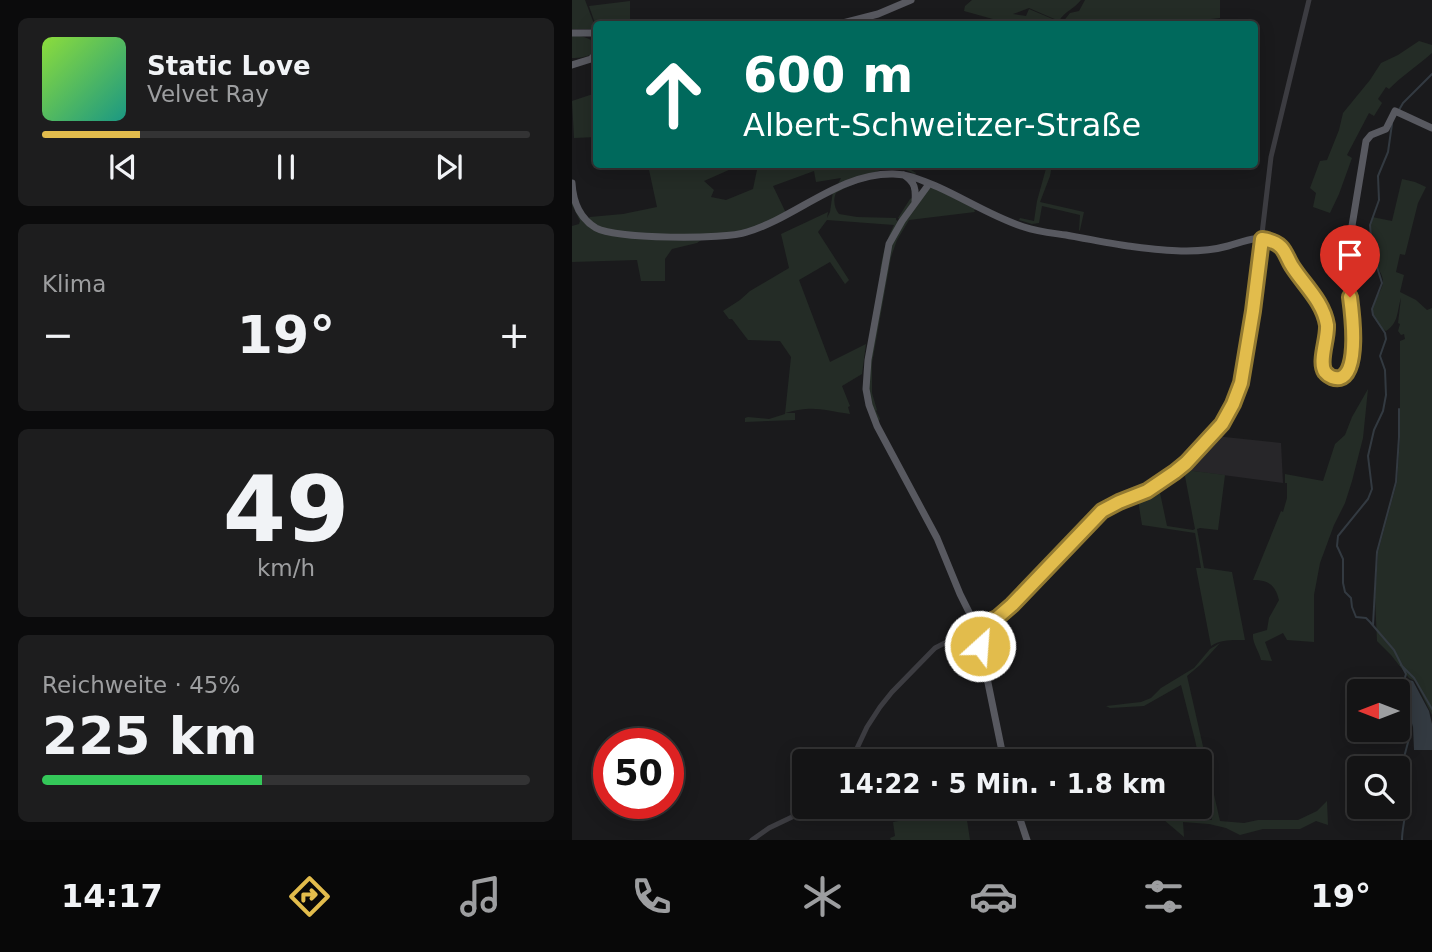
<!DOCTYPE html>
<html lang="de">
<meta charset="utf-8">
<style>
body{margin:0;font-family:"DejaVu Sans",sans-serif;background:#1d1d1e;color:#f1f3f6;height:100vh;display:flex;flex-direction:column;font-size:26px;white-space:nowrap}
*{box-sizing:border-box;margin:0}
p{font-size:23px;color:#9d9ea0}
.icon{flex:none;width:38px;height:38px;fill:none;stroke:currentColor;stroke-width:2;stroke-linecap:round;stroke-linejoin:round}
.map{position:relative;flex:1;overflow:hidden}
.panel{display:flex;flex-direction:column;gap:18px;padding:18px;background:#0b0b0c;width:572px}
.panel>*{flex:none}
.guide{position:absolute;left:21px;top:21px;width:665px;height:147px;border-radius:7px;box-shadow:0 4px 18px #0003,0 0 0 2px #333334;background:#00695c;color:#fff;overflow:hidden}
.needle{width:46px;rotate:270deg}
.tools{position:absolute;left:775px;top:679px;display:grid;gap:14px}
.tools a{display:grid;place-items:center;width:63px;height:63px;border-radius:7px;background:#141415;box-shadow:0 4px 18px #0003,0 0 0 2px #333334;font-size:35px}
.speed{position:absolute;left:21px;top:728px;display:flex;gap:14px;font-size:35px;font-weight:700;text-align:center}
.speed>*{display:grid;place-content:center;width:91px;height:91px;border-radius:50%;background:#141415;box-shadow:0 4px 18px #0003,0 0 0 2px #333334;line-height:1}
.speed .limit{border:10px solid #d22;background:#fff;color:#111}
.pin{position:absolute;display:grid;place-items:center;width:60px;height:60px;color:#fff;margin:-72px -30px;border-radius:50% 50% 50% 0;rotate:-45deg;box-shadow:0 0 7px #0007}
.pin .icon{rotate:45deg}
.me{position:absolute;width:77px;margin:-38px;rotate:26deg;stroke-linejoin:round;filter:drop-shadow(0 0 5px #0008)}
.turn{display:flex;align-items:center;gap:24px;height:147px;padding:0 35px;font-size:32px}
.turn .icon{width:91px;height:91px;stroke-width:2.5}
.turn b{display:block;font-size:49px;line-height:60px}
.big{font-size:52px;font-weight:700;line-height:1.1}
.panel .widget{flex:1;display:flex;flex-direction:column;justify-content:center;gap:10px;min-width:0;padding:0 24px;border-radius:10px;background:#1d1d1e}
.panel .dial{align-items:center;gap:0}
.dial b{font-size:91px;line-height:1}
.song{display:flex;align-items:center;gap:21px}
.cover{width:84px;height:84px;border-radius:10px;background:linear-gradient(135deg,hsl(90 70% 55%),hsl(170 70% 35%))}
.played{height:7px;border-radius:4px;background:linear-gradient(90deg,#e2bc4c 20%,#333334 20%)}
.keys{display:flex;justify-content:space-around;direction:ltr}
.heat{display:flex;justify-content:space-between;align-items:center;font-size:38px;direction:ltr}
.charge{height:10px;border-radius:5px;background:linear-gradient(90deg,#34c759 45%,#333334 0)}
.trip{position:absolute;left:220px;top:749px;width:420px;height:70px;border-radius:7px;background:#141415;box-shadow:0 4px 18px #0003,0 0 0 2px #333334;font-weight:700;line-height:70px;text-align:center}
.menu{display:flex;height:112px;justify-content:space-around;align-items:center;background:#080808;color:#9d9ea0}
.menu .icon{width:49px;height:49px}
.menu .selected{color:#e2bc4c}
.menu b{font-size:32px;color:#f1f3f6}
main{display:flex;flex:1;min-height:0}
.map>svg:first-child{display:block}
.built{fill:#272629}
.green{fill:#242c26;fill-rule:evenodd}
.water{fill:#333a41}
.lines{fill:none;stroke-linecap:round;stroke-linejoin:round}
.stream{stroke:#333a41;stroke-width:2}
.minor{stroke:#3c3c41;stroke-width:5}
.major{stroke:#585960;stroke-width:7}
.route-casing{stroke:#937a31;stroke-width:18}
.route{stroke:#e2bc4c;stroke-width:12}
</style>
<main>
<section class="panel">
<div class="widget">
<div class="song"><i class="cover"></i><div><b>Static Love</b><p>Velvet Ray</p></div></div>
<div class="played"></div>
<div class="keys"><svg class="icon" aria-label="previous" viewBox="0 0 24 24"><path d="M18 5L8 12l10 7zM5 5v14"/></svg><svg class="icon" aria-label="pause" viewBox="0 0 24 24"><path d="M8 5v14M16 5v14"/></svg><svg class="icon" aria-label="next" viewBox="0 0 24 24"><path d="M6 5l10 7-10 7zM19 5v14"/></svg></div>
</div>
<div class="widget"><p>Klima</p>
<div class="heat"><a>−</a><b class="big">19°</b><a>+</a></div>
</div>
<div class="widget dial"><b>49</b><p>km/h</p></div>
<div class="widget"><p>Reichweite · 45%</p><b class="big">225 km</b><div class="charge"></div></div>
</section>
<div class="map">
<svg width="860" height="840" viewBox="0 0 860 840">
<rect width="100%" height="100%" fill="#1a1a1c"/>
<path class="built" d="M 643,436 L 709,443 L 711,483 L 613,470 L 612,465 Z"/>
<path class="green" d="M 0,0 L 13,0 L 24,29 L 0,29 Z
M 400,0 L 509,0 C 502,9 493,11 487,21 L 457,8 L 441,14 L 454,16 L 457,9 L 490,23 L 498,13 L 507,11 L 513,0 L 648,0 L 648,18 L 596,24 L 430,24 L 428,21 L 392,11 L 393,6 Z
M 58,1 L 58,24 L 24,24 L 24,26 L 17,6 Z
M 0,35 C 33,37 31,59 0,58 Z
M 847,41 L 860,45 L 860,53 C 845,66 831,75 817,89 L 814,87 L 806,99 L 810,103 L 802,116 L 797,113 L 775,155 L 780,158 L 767,194 L 758,213 L 741,207 L 744,193 L 738,188 L 748,161 L 755,160 L 767,130 L 771,113 L 798,80 L 809,63 L 826,55 Z
M 24,93 L 24,137 L 2,138 L 0,101 Z
M 76,165 L 168,165 L 132,181 L 142,190 L 139,197 L 154,200 L 181,189 L 186,165 L 331,165 L 344,173 L 343,174 C 324,165 319,165 299,174 C 289,178 277,181 266,184 L 269,178 L 244,182 L 242,171 L 201,186 L 214,213 L 202,221 L 174,231 L 164,233 L 139,233 L 125,243 L 100,249 L 93,259 L 93,281 L 69,281 L 65,260 L 0,262 L 0,226 L 7,224 L 8,221 L 0,205 L 0,197 C 4,212 12,223 25,231 L 32,228 L 29,229 L 16,219 L 18,217 L 51,214 L 85,207 Z
M 475,165 L 480,165 L 478,176 L 468,202 L 512,212 L 508,230 L 507,231 L 508,215 L 470,206 L 467,223 L 460,224 L 447,220 L 448,218 L 462,221 L 465,201 Z
M 326,176 L 339,182 L 342,201 L 328,219 L 326,218 L 338,199 L 340,198 C 340,192 340,186 336,182 C 321,168 279,184 264,193 C 261,199 262,208 267,214 L 285,217 L 324,218 L 324,220 L 328,222 L 310,271 L 308,270 C 311,254 314,240 322,225 L 255,220 L 246,232 L 277,280 L 273,284 L 258,262 L 227,280 L 258,362 L 294,344 L 290,374 L 270,386 L 278,406 L 276,407 L 278,414 C 250,410 242,405 213,413 L 223,413 L 223,420 L 173,422 L 173,418 L 176,417 L 197,419 L 213,414 L 219,357 L 208,341 L 176,340 L 160,319 L 157,319 L 151,311 L 168,300 L 178,291 L 217,268 L 209,234 L 256,212 L 255,218 L 258,212 L 261,191 L 296,178 Z
M 830,179 L 843,182 L 854,187 L 846,203 L 833,255 L 828,254 L 824,272 L 832,275 L 828,292 L 844,300 L 855,310 L 860,308 L 860,715 L 843,681 L 837,678 L 819,655 L 805,641 L 803,598 L 806,552 L 825,482 L 828,437 L 828,341 L 833,339 L 832,334 L 829,335 L 826,331 L 828,324 L 826,323 L 829,298 C 825,310 827,323 814,331 C 809,328 803,321 801,314 C 798,303 810,293 811,282 C 811,274 805,268 803,261 C 798,248 797,231 800,217 L 820,221 Z
M 360,187 L 405,210 L 402,210 L 403,212 L 337,220 L 325,240 L 319,257 L 300,363 L 300,393 L 305,410 L 304,411 L 308,419 L 306,421 L 300,409 L 295,384 L 318,245 L 354,190 Z
M 796,389 L 791,438 L 780,481 L 773,503 L 762,525 L 748,563 L 742,595 L 742,642 L 715,640 L 711,633 L 693,642 L 700,661 L 689,660 C 687,651 680,643 681,634 L 695,630 L 697,618 L 707,600 C 703,584 696,580 681,580 L 709,511 L 711,512 L 715,498 L 715,483 L 713,483 L 713,474 L 751,481 L 763,444 L 773,435 L 780,417 Z
M 612,465 L 614,470 L 653,475 L 646,530 L 628,528 L 625,529 L 632,568 L 660,572 L 673,640 C 661,640 649,639 639,646 L 624,568 L 629,568 L 623,533 L 570,525 L 566,500 C 539,508 521,521 505,543 L 500,544 L 532,511 L 569,495 ZM 609,471 L 612,471 L 623,529 L 621,530 L 595,526 L 587,488 Z
M 648,643 L 628,665 L 615,676 L 648,821 L 672,823 L 686,820 L 726,820 L 745,811 L 755,801 L 756,825 L 744,821 L 728,829 L 691,829 L 668,835 L 654,828 L 637,824 L 611,822 L 612,837 L 585,814 L 574,807 L 581,807 L 602,817 L 640,820 L 623,740 L 609,685 L 572,706 L 538,708 L 534,706 L 569,702 L 579,698 L 589,688 L 622,668 L 638,649 Z
M 341,807 L 353,807 L 355,813 L 363,812 L 362,807 L 393,807 L 398,840 L 319,840 L 318,838 L 323,836 L 321,822 L 343,818 Z"/>
<path class="water" d="M 837,680 L 841,681 L 857,711 L 860,724 L 860,750 L 842,750 L 841,727 L 831,691 L 833,684 Z"/>
<g class="lines">
<path class="stream" d="M 827,110 L 831,103 L 860,74
M 820,124 L 816,152 L 806,176 L 807,200 L 798,225 L 800,251 L 810,283 L 800,309 L 801,315 L 813,333 L 814,339 L 808,356 L 813,370 L 814,395 L 811,411 L 802,430 L 796,456 L 800,489 L 796,499 L 766,536 L 765,546 L 771,559 L 771,583 L 773,592 L 779,598 L 780,607 L 784,617 L 794,618 L 798,622 L 822,650 L 834,674 L 830,688 L 830,697 L 838,720 L 839,731 L 826,780
M 801,625 L 805,552 L 824,482 L 827,437 L 827,409
M 829,665 L 842,678 L 860,709
M 826,791 C 829,798 834,806 833,815 C 832,824 830,831 830,840"/>
<path class="minor" d="M 412,624 L 433,611 L 530,511 L 542,504 L 579,488 L 608,467 L 645,429 L 658,410 L 665,395 L 673,361 L 681,311 L 699,157 L 737,0
M 279,761 L 295,727 L 308,707 L 320,692 L 363,648 L 400,629
M 180,840 L 197,828 L 241,807"/>
<path class="major" d="M 267,24 L 306,14 L 339,0
M 0,33 L 24,33
M 0,65 L 19,59 L 24,54
M 332,175 C 343,182 344,189 343,201
M 0,183 C 1,201 7,218 24,228 C 44,239 152,240 175,232 C 225,217 267,173 321,174 C 338,174 351,181 366,187 C 395,200 423,218 452,227 C 466,232 480,233 494,235 C 515,239 535,243 556,246 C 589,250 623,255 656,246 C 671,242 687,234 702,242 C 715,249 721,268 729,280 C 734,287 741,293 746,301 C 749,307 752,313 754,320 C 758,340 744,363 757,376 L 767,378 C 771,376 773,376 776,371 C 790,350 775,283 775,256 L 794,141 L 799,135 L 814,129 L 823,111 L 860,128
M 357,184 L 330,221 L 317,244 L 296,360 L 294,389 L 297,405 L 305,426 L 365,538 L 388,594 L 402,622
M400 627a6 6 0 1 1 12 0a6 6 0 1 1-12 0Z
M 406,634 L 432,761
M 444,807 L 455,840"/>
</g>
<g class="lines">
<g class="route-casing">
<path id="route" d="M 408,646 L 406,634 L 412,630 L 412,624 L 425,618 L 440,605 L 530,511 L 547,502 L 575,491 L 603,472 L 614,463 L 650,424 L 661,404 L 669,383 L 681,311 L 690,239 C 697,240 704,242 709,247 C 714,252 716,260 720,266 C 732,285 751,301 755,325 C 756,339 746,362 753,372 C 757,377 763,379 768,378 C 788,372 780,312 778,297"/>
</g>
<use href="#route" class="route"/>
</g>
</svg>
<div class="tools">
<a><svg class="needle" viewBox="-14 -14 28 28"><path d="M0-13l5 13h-10z" fill="#e53935"/><path d="M0 13l5-13h-10z" fill="#9d9ea0"/></svg></a>
<a><svg class="icon" aria-label="search" viewBox="0 0 24 24"><circle cx="10" cy="10" r="6"/><path d="M15 15l6 6"/></svg></a>
</div>
<div class="speed"><div class="limit">50</div></div>
<div class="pin" style="left:778px;top:297px;background:#d93025"><svg class="icon" aria-label="arrive" viewBox="0 0 24 24"><path d="M6 21V4h12l-3 4 3 4H6"/></svg></div>
<svg class="me" style="left:408px;top:646px" viewBox="-20 -20 40 40"><circle r="17" fill="#e2bc4c" stroke="#fff" stroke-width="3"/><path d="M0-11L8 9 0 5-8 9z" fill="#fff"/></svg>
<div class="trip">14:22 · 5 Min. · 1.8 km</div>
<div class="guide">
<div class="turn"><svg class="icon" aria-label="ahead" viewBox="0 0 24 24"><path d="M12 20V5M6 11l6-6 6 6"/></svg><div><b>600 m</b>Albert-Schweitzer-Straße</div></div>
</div>
</div>
</main>
<nav class="menu">
<b>14:17</b>
<svg class="icon selected" aria-label="directions" viewBox="0 0 24 24"><path d="M12 3l9 9-9 9-9-9zM9 14v-3h6M13 9l2 2-2 2"/></svg>
<svg class="icon" aria-label="music" viewBox="0 0 24 24"><path d="M9 18V5l10-2v13"/><circle cx="6" cy="18" r="3"/><circle cx="16" cy="16" r="3"/></svg>
<svg class="icon" aria-label="phone" viewBox="0 0 24 24"><path d="M5 4h4l2 5-3 2q2 4 5 5l2-3 5 2v4C11 20 4 13 5 4z"/></svg>
<svg class="icon" aria-label="climate" viewBox="0 0 24 24"><path d="M12 3v18M4 7l16 10M4 17L20 7"/></svg>
<svg class="icon" aria-label="car" viewBox="0 0 24 24"><path d="M5 17H2v-5l4-1 3-4h7l3 4 3 1v5h-3M9 17h6M6 11h13"/><circle cx="7" cy="17" r="2"/><circle cx="17" cy="17" r="2"/></svg>
<svg class="icon" aria-label="filters" viewBox="0 0 24 24"><path d="M4 7h16M4 17h16"/><circle cx="9" cy="7" r="2"/><circle cx="15" cy="17" r="2"/></svg>
<b>19°</b>
</nav>
